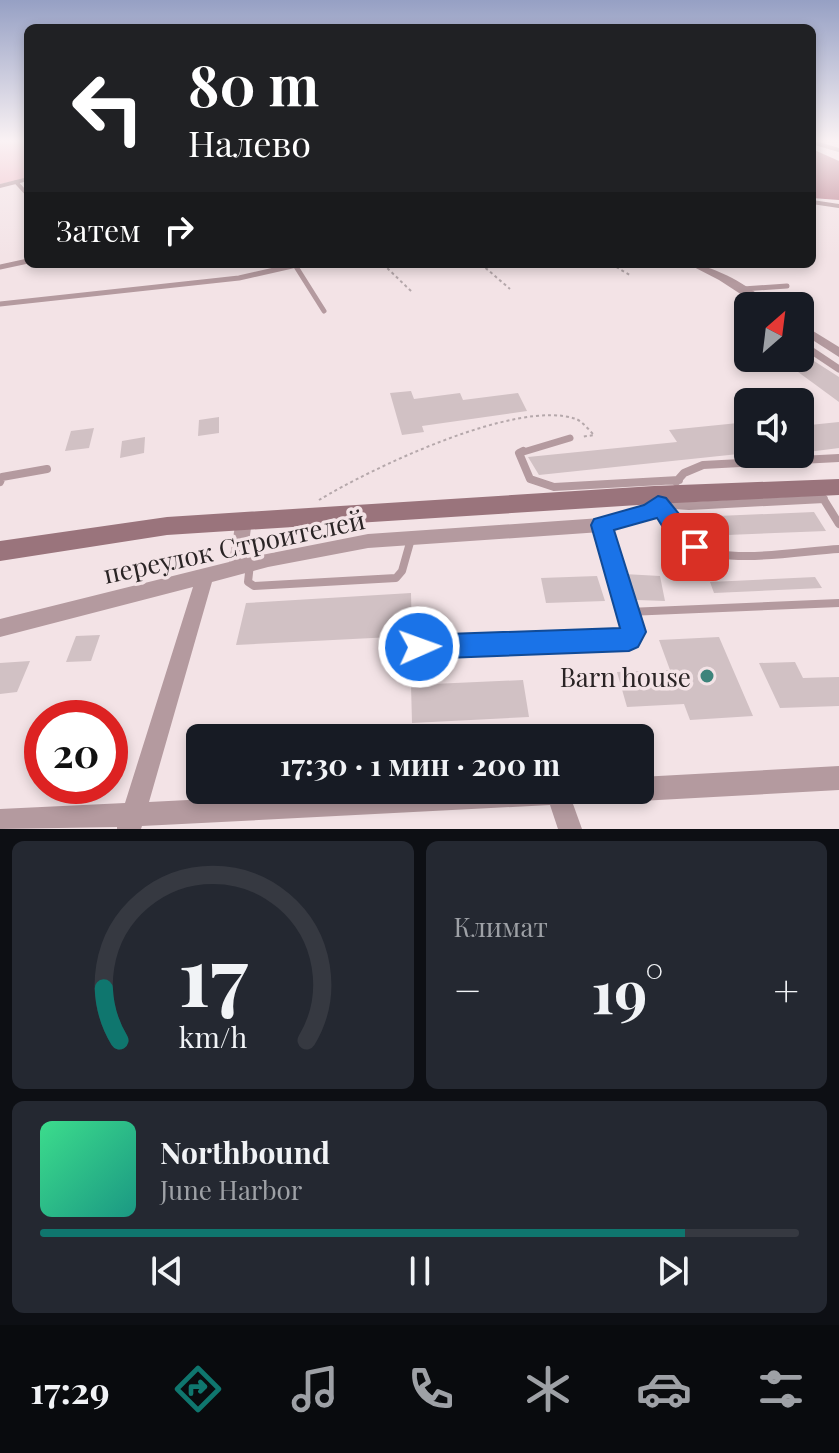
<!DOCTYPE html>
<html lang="ru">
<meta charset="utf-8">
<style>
body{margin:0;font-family:"Playfair Display",serif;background:#242831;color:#f1f3f6;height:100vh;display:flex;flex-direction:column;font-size:30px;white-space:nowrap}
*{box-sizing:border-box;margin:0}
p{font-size:26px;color:#9ea1a6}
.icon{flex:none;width:44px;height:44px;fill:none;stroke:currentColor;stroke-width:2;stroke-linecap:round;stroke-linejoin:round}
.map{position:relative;height:829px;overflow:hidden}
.panel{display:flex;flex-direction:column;gap:12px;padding:12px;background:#0d0f14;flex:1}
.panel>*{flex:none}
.guide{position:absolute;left:24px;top:24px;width:792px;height:244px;border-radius:12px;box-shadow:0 4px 12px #0003;background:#202124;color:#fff;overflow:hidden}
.needle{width:52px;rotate:28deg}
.buttons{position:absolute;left:734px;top:292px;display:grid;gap:16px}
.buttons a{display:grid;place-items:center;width:80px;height:80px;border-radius:12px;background:#171b24;box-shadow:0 4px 12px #0003;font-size:40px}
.speed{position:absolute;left:24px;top:700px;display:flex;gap:16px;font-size:40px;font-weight:700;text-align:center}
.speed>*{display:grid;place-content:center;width:104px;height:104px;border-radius:50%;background:#171b24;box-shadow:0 4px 12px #0003;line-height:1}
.speed .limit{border:12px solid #d22;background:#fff;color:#111}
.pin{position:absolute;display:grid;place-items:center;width:68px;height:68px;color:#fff;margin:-34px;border-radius:16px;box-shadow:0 4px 12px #0006}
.me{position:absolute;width:88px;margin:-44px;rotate:88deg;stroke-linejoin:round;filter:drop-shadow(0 0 6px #0008)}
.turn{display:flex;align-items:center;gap:28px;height:168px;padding:0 32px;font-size:36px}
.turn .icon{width:104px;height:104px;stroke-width:2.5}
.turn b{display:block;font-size:56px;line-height:68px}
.then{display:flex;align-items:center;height:76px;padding:0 32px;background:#0003;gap:16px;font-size:30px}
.big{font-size:60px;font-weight:700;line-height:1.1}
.panel .card{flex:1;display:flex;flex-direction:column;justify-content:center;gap:12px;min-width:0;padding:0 28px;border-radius:12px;background:#242831}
.panel .dial{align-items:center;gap:0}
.dial svg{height:208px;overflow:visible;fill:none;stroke:#363941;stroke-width:7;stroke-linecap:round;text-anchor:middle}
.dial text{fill:#f1f3f6;stroke:none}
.song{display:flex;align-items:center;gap:24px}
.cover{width:96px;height:96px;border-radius:12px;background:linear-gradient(135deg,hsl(150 70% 55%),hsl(170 70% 35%))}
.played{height:8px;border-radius:4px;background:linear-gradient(90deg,#0f766e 85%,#363941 85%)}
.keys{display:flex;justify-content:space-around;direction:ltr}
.heat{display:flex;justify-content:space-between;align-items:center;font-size:44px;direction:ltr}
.panel .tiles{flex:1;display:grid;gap:12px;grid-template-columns:1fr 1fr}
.card:last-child{grid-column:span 2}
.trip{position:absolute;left:186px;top:724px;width:468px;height:80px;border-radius:12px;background:#171b24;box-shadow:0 4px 12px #0003;font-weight:700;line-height:80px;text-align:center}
.tab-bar{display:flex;height:128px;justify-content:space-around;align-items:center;background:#090b0e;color:#9ea1a6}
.tab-bar .icon{width:56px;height:56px}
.tab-bar .selected{color:#0f766e}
.tab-bar b{font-size:36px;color:#f1f3f6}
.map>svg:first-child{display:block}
.green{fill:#f1bec8}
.water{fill:#bb828f}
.building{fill:#d1c1c4}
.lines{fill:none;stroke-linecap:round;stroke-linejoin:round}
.path{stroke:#b5a8ab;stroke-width:2;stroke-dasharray:3 3;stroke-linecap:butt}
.service-far4{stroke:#b49a9f;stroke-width:4}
.service-far3{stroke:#b49a9f;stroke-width:5}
.service-far2{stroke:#b49a9f;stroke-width:7}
.service-far1{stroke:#b49a9f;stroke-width:8}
.service{stroke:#b49a9f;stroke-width:11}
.minor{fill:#b49a9f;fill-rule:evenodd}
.secondary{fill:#9a747c;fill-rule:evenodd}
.route{fill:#1a73e8;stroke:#114b97;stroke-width:2}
.poi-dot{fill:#3e847b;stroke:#f3e3e6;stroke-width:3}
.labels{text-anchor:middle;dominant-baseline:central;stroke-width:7;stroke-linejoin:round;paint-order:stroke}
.near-street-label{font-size:26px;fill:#2a2425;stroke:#f3e3e6}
.near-poi-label{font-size:26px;fill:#2a2425;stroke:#f3e3e6;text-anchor:end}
</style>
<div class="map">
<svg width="839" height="829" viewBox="0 0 839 829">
<rect width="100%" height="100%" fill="#f3e3e6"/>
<path class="green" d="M 0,140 L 28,140 L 28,178 L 0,184 Z"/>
<path class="water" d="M 812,149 L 839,161 L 839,200 L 812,198 Z"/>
<path class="building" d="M 800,352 L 839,377 L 839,402 L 779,358 L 800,358 Z
M 411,391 L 414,399 L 460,393 L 463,400 L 518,393 L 527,411 L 422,426 L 424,432 L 402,435 L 390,393 Z
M 219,417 L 219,433 L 198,436 L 199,420 Z
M 748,422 L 748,453 L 539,475 L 528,457 L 677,442 L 669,430 Z
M 839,422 L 839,448 L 800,453 L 800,426 Z
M 94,428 L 89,448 L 65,451 L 71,431 Z
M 145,437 L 144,453 L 120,458 L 122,441 Z
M 814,512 L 826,531 L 703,536 L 694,517 Z
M 624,574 L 660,576 L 665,601 L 637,600 Z
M 597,576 L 605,601 L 546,603 L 541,578 Z
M 815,577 L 822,588 L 714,593 L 710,582 Z
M 411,593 L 412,636 L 236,645 L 246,603 Z
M 100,635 L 91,661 L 66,662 L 76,636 Z
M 719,637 L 753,716 L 690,720 L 684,704 L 627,707 L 617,672 L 670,670 L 659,640 Z
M 30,661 L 17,692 L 0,694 L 0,663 Z
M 795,662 L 803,678 L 839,677 L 839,706 L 780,708 L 759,663 Z
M 523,680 L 529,717 L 412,723 L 411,685 Z"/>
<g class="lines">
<path class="path" d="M 383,264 L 412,292
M 481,264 L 510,289
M 611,264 L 630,275
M 319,500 C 370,469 518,398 576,419 C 582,421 589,430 594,435 L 581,437"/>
<path class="service-far4" d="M 812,142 L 839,150
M 16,182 L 28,195
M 812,202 L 839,206"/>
<path class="service-far3" d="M 295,265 L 324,311
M 0,267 L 28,261
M 743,289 L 787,286
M 0,304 L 239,278 L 301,264"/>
<path class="service-far2" d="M 809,349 L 839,369
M 520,453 L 570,438"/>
<path class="service-far1" d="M 523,451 L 519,453 L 530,479 L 554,487 L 679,480
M 0,482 L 2,477 L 47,469
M 676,482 L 684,473 L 703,465 L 839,458
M 821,495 L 839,524
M 658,504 C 668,519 678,538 695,547 C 730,565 800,551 839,549
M 658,504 L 689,506 L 824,499
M 601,525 L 628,612 L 839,603
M 250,564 L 248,582 L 254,586 L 396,578 L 402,571 L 411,539
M 628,612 L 630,618"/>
<path class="service" d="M 419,647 L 629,639 L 634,632 L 629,616"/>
<path class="minor" d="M 28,177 L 28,181 L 0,188 L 0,184 Z
M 688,264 C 714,264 754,289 773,306 L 759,306 L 719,280 Z
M 800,323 L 839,347 L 839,357 L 800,332 Z
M 654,489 L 660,491 L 666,504 L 657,515 L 601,532 L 368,548 L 268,567 L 212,582 L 149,802 L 382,790 L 629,790 L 625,798 L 617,802 L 573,804 L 582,829 L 558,829 L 550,805 L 142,826 L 141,829 L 117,829 L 117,827 L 0,829 L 0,809 L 125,803 L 193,587 L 0,637 L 0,619 L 229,562 L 236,520 L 238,515 L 244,514 L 250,515 L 252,520 L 247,558 L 368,534 L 601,518 L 646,506 L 649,503 L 646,495 L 648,491 Z
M 839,766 L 839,790 L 640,801 L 632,797 L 629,790 L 640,790 L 640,777 Z"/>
<path class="secondary" d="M 839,479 L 839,495 L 654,504 L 167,535 L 0,561 L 0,541 L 167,517 L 654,486 Z"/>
</g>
<linearGradient id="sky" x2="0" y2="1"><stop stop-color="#96a0c4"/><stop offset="0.55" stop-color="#faf2f4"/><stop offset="1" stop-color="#faf2f4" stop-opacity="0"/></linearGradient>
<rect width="839" height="256" fill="url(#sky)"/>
<path class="route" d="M 658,496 L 666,498 L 706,547 L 703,554 C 682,561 667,533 657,518 L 614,530 L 646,632 L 638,647 L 629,651 L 419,659 L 410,656 L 407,647 L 410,639 L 419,635 L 620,628 L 591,525 L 594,519 L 644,505 Z"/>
<circle class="poi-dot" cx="707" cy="676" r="8"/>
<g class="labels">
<g class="near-street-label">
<text transform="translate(234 546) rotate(-12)">переулок Строителей</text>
</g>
<g class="near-poi-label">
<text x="691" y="676">Barn house</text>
</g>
</g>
</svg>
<div class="buttons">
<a><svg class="needle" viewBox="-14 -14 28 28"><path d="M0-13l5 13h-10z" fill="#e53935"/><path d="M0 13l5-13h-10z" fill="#9ea1a6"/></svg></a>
<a><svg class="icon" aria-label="sound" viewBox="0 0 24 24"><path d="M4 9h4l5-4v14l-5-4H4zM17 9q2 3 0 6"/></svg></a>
</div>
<div class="speed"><div class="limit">20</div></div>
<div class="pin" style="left:695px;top:547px;background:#d93025"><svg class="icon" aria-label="arrive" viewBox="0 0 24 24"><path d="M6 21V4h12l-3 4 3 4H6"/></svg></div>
<svg class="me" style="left:419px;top:647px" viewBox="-20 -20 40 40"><circle r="17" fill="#1a73e8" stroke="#fff" stroke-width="3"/><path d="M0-11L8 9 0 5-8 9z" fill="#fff"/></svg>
<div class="trip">17:30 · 1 мин · 200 m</div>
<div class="guide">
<div class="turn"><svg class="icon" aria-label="left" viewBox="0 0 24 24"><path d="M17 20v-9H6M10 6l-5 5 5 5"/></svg><div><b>80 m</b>Налево</div></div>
<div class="then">Затем<svg class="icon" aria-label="right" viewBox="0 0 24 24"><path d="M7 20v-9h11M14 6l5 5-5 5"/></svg></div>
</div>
</div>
<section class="panel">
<div class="tiles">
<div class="card dial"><svg viewBox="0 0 100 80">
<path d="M14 69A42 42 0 1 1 86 69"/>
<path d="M14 69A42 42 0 0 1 8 49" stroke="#0f766e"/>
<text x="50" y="56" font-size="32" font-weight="700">17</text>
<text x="50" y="72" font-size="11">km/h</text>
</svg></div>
<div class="card"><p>Климат</p>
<div class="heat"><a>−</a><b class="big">19°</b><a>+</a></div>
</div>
<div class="card">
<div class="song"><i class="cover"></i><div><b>Northbound</b><p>June Harbor</p></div></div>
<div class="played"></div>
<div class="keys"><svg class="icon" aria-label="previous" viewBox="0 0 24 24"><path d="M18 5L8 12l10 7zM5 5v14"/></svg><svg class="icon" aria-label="pause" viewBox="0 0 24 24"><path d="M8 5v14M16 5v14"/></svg><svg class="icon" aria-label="next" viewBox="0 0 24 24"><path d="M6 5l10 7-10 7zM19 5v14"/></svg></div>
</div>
</div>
</section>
<nav class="tab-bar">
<b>17:29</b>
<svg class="icon selected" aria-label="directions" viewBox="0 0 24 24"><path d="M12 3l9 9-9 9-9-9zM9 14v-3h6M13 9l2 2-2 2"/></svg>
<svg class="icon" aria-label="music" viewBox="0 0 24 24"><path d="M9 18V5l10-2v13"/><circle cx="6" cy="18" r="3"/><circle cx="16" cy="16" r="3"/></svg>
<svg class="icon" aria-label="phone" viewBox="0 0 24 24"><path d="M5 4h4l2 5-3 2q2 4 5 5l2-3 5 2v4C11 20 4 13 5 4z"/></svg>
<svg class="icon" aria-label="climate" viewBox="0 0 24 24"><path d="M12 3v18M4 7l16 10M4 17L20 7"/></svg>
<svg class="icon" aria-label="car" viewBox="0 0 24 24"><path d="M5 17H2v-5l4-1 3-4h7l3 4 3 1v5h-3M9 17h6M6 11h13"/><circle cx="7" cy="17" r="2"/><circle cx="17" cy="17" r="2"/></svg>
<svg class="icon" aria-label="filters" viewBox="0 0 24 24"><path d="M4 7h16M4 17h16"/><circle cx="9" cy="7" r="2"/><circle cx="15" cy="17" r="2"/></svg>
</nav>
